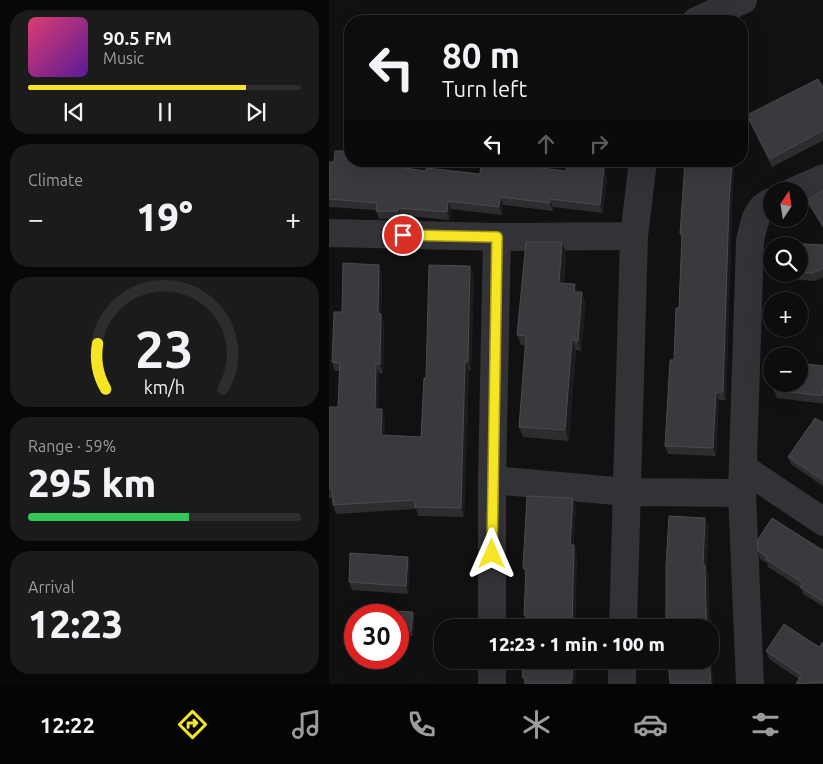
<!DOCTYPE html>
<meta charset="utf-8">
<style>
body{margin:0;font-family:Ubuntu,sans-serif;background:#1b1b1c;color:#f1f3f6;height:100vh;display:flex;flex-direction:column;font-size:19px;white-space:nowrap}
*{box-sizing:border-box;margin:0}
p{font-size:16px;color:#9a9c9e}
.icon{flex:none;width:28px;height:28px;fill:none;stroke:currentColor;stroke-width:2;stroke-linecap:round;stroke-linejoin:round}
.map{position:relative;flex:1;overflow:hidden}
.sheet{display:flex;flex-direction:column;gap:10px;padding:10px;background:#070708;width:329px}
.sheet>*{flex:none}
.hud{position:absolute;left:15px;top:15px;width:404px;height:152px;border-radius:20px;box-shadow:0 5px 20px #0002,0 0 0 1px #2d2d2e;background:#0d0d0e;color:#f1f3f6;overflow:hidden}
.needle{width:32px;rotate:12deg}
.buttons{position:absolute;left:434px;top:182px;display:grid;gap:10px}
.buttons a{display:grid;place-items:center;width:45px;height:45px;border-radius:50%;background:#0d0d0e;box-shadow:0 5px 20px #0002,0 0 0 1px #2d2d2e;font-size:25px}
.speed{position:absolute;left:15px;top:604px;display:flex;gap:10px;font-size:25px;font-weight:700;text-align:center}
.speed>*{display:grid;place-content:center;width:65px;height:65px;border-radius:50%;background:#0d0d0e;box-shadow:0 5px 20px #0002,0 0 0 1px #2d2d2e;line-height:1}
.speed .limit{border:8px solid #d22;background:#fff;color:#111}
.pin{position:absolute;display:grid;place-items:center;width:42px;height:42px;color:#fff;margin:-21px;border:2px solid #fff;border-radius:50%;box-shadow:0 1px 5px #0007}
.me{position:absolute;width:55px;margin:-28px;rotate:0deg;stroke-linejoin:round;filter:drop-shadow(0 0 4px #0008)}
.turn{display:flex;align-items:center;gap:18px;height:105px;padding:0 15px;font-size:22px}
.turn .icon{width:65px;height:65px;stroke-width:2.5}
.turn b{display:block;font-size:35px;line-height:42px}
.lanes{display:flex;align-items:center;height:48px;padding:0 15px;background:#0003;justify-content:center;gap:25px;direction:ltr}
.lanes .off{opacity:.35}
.big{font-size:38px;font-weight:800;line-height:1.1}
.sheet .widget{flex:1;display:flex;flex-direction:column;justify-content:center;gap:8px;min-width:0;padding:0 18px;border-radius:20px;background:#1b1b1c}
.sheet .dial{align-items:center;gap:0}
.dial svg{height:130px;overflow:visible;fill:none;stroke:#2d2d2e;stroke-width:7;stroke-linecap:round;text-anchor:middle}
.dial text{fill:#f1f3f6;stroke:none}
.song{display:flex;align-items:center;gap:15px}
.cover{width:60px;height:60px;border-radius:8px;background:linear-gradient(135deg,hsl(340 70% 55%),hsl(270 70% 35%))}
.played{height:5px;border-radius:2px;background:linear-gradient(90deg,#f6e525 80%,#2d2d2e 80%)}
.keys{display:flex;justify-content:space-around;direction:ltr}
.heat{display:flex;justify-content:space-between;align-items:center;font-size:28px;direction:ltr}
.charge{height:8px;border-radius:4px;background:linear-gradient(90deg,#34c759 59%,#2d2d2e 0)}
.trip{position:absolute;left:105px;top:619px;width:285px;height:50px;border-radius:20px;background:#0d0d0e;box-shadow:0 5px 20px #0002,0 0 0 1px #2d2d2e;font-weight:800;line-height:50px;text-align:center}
.tab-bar{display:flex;height:80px;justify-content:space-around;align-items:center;background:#050506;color:#9a9c9e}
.tab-bar .icon{width:35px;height:35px}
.tab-bar .active{color:#f6e525}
.tab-bar b{font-size:22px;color:#f1f3f6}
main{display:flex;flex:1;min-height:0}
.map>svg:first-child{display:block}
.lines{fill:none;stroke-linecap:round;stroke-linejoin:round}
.minor{stroke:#323237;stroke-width:28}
.wall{fill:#2d2d30}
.shaded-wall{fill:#1c1c1e}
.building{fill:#39393e;stroke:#4a4a50}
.route-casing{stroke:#a09518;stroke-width:12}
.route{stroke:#f6e525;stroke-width:9}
</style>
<main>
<section class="sheet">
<div class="widget">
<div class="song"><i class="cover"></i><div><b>90.5 FM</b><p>Music</p></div></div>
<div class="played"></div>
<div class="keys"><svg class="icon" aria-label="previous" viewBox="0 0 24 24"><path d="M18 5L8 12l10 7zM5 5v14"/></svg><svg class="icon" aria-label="pause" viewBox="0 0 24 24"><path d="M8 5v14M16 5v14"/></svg><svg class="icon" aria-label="next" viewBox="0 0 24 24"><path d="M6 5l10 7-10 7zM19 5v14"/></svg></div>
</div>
<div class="widget"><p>Climate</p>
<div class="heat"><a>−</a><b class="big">19°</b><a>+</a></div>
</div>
<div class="widget dial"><svg viewBox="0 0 100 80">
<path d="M14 69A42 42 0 1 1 86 69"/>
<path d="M14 69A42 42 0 0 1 9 41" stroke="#f6e525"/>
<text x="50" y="56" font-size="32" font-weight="700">23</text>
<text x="50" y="72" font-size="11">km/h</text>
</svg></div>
<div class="widget"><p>Range · 59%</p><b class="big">295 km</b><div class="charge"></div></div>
<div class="widget"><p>Arrival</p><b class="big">12:23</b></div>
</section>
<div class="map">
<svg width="495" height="684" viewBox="0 0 495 684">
<rect width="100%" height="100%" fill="#111112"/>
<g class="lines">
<path class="minor" d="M 367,21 L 414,0
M 465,191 L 495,178
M 0,233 L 168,237 L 305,236
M 414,468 L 495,522
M 163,480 L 298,492 L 413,493
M 163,628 L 163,480 L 168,237
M 294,628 L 305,236 L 314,161
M 163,684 L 163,660
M 293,684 L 293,660
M 421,684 L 413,493 L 421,241 C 425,225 426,209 442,202"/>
</g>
<path class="wall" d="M 495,89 L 495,140 L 443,167 L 421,123 L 418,115 Z
M 35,161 L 35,163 L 97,171 L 151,174 L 278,176 L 274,213 L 224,207 L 224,211 L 174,205 L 173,215 L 122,209 L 120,220 L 72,215 L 72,219 L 50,219 L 47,210 L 0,207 L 0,162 Z
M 495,190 L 495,230 L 481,207 L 478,200 Z
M 403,211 L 397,400 L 390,400 L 387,456 L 339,454 L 336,446 L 350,308 L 353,238 L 351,234 Z
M 495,245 L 495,277 L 486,281 L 458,279 L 456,274 L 470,274 L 470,246 Z
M 237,252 L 235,283 L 249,292 L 253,292 L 257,303 L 252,351 L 247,350 L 240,441 L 194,437 L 190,427 L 197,346 L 192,345 L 188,335 Z
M 53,274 L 52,314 L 55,322 L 54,373 L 50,373 L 49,409 L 56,418 L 55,435 L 92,437 L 97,378 L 145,275 L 142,370 L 140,370 L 135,517 L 89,516 L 87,509 L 7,514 L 4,505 L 4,498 L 0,498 L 0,407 L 9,407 L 10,371 L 6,371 L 3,362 L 13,312 Z
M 495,366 L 495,404 L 448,398 L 445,390 Z
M 495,423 L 495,487 L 462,464 L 459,457 Z
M 247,506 L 244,545 L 245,545 L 248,553 L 246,628 L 197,628 L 197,621 L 195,615 L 197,575 L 194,568 Z
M 429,551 L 495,551 L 495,607 L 474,594 L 472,588 L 439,567 L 438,563 L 431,559 Z
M 79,557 L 81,564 L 79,594 L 23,590 L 20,582 Z
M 84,612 L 85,616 L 84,636 L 69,635 L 69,615 Z
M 495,641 L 495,684 L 467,684 L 470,679 L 440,659 L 437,651 L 490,647 Z
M 195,660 L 247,660 L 247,662 L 246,684 L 196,684 L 193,677 Z"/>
<path class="shaded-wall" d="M 403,161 L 406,161 L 403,211 L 397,400 L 394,392 L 400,204 Z
M 275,168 L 278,176 L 274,213 L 271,205 Z
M 171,197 L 174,205 L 173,215 L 170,207 Z
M 221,199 L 224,207 L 224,211 L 221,203 Z
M 119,201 L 122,209 L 120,220 L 118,212 Z
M 69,208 L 72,215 L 72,219 L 69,211 Z
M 233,242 L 237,252 L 234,293 L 230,283 Z
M 50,265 L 53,274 L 52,314 L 55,322 L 54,373 L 51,364 L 49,313 Z
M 141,266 L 145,275 L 142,370 L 139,362 Z
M 246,284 L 249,294 L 245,292 Z
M 253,292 L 257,303 L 252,351 L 249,341 Z
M 243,340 L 247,350 L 240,441 L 236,430 Z
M 136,361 L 140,370 L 135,517 L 132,508 Z
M 47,364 L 50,373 L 49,417 L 46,409 Z
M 495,382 L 495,400 L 493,396 Z
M 387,392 L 390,400 L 387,456 L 384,448 Z
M 53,409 L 56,418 L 55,443 L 52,435 Z
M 244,498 L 247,506 L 244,553 L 241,545 Z
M 376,518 L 380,527 L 378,568 L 380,574 L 381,628 L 378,628 L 374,565 Z
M 245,545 L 248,553 L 246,628 L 243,628 Z
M 79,557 L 81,564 L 79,594 L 77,586 Z
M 84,612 L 85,616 L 84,636 L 82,632 Z
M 381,635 L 384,684 L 382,684 L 380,660 L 381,660 Z
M 244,660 L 247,660 L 247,662 L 246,684 L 244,684 L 243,680 Z"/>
<path class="building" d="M 489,79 L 495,89 L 495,130 L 441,159 L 418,115 Z
M 6,151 L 21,151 L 21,161 L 32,161 L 32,162 L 97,171 L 97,168 L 151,174 L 152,161 L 237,171 L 238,164 L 275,168 L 271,205 L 221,199 L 221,203 L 171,197 L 170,207 L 119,201 L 118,212 L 69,208 L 69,211 L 47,211 L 48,203 L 0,199 L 0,162 L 5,162 Z
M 356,161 L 403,161 L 400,204 L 394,392 L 387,392 L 384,448 L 336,446 L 341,360 L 345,360 L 347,308 L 350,308 L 353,234 L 351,234 Z
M 495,190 L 495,227 L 478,200 Z
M 197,242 L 233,242 L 230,283 L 246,284 L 245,292 L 253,292 L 249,341 L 243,340 L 236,430 L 190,427 L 197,336 L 188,335 Z
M 457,243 L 495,245 L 495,268 L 483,273 L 470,272 L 470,246 L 457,246 Z
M 14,263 L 50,265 L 49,313 L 52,314 L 51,364 L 47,364 L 46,409 L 53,409 L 52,435 L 92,437 L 95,378 L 97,378 L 100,265 L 141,266 L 139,362 L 136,361 L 132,508 L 86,507 L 86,500 L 4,505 L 3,489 L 0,489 L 0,407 L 9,407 L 11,363 L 3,362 L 5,312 L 13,312 Z
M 470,363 L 495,366 L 495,382 L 493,396 L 445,390 L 445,384 L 470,384 Z
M 486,418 L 495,423 L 495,481 L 459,457 Z
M 198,496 L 244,498 L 241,545 L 245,545 L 243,628 L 197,628 L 197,615 L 195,615 L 197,569 L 194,568 Z
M 340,516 L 376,518 L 374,565 L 376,565 L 377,609 L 378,628 L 337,628 L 337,565 Z
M 443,518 L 495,551 L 495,602 L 471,587 L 474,583 L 437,559 L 438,557 L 429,551 L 428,541 Z
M 21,553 L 79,557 L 77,586 L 20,582 Z
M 60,611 L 84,612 L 82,632 L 69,631 L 69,615 L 60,615 Z
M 455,624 L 490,647 L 495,641 L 495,682 L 467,684 L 472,675 L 437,651 Z
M 195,660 L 244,660 L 243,680 L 241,680 L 241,684 L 196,684 L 196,677 L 193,677 Z
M 339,660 L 380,660 L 382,684 L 341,684 Z"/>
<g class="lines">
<g class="route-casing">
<path id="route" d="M 74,235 L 168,237 L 163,554"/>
</g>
<use href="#route" class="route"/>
</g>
</svg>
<div class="buttons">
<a><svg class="needle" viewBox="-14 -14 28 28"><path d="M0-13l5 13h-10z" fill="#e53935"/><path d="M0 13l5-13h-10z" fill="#9a9c9e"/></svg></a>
<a><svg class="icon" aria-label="search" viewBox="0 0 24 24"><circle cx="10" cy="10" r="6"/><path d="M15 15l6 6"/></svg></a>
<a>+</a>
<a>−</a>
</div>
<div class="speed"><div class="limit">30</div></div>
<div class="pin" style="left:74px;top:235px;background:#d93025"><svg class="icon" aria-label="arrive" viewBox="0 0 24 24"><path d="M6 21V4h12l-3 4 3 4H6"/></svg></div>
<svg class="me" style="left:163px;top:554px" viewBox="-20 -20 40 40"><path d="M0-17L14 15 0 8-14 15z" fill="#f6e525" stroke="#fff" stroke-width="4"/></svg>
<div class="trip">12:23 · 1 min · 100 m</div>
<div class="hud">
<div class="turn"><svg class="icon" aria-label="left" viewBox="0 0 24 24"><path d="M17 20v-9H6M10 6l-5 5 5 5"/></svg><div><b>80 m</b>Turn left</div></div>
<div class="lanes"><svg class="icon" aria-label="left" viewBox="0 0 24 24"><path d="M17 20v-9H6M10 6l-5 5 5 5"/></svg><svg class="icon off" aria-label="ahead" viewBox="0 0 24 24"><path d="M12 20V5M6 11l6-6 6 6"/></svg><svg class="icon off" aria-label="right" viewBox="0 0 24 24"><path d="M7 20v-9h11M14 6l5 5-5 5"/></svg></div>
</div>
</div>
</main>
<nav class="tab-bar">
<b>12:22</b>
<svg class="icon active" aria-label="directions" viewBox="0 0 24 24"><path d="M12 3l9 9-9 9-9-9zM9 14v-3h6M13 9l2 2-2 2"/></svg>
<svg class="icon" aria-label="music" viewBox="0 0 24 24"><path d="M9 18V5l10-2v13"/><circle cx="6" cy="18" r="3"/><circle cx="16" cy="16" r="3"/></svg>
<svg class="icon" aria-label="phone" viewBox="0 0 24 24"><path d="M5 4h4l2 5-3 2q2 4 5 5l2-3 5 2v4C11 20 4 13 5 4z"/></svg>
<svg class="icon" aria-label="climate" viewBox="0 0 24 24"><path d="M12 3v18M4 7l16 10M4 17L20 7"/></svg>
<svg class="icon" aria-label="car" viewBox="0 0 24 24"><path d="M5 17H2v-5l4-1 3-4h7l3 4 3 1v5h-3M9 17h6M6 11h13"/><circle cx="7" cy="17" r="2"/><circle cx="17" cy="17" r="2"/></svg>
<svg class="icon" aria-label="filters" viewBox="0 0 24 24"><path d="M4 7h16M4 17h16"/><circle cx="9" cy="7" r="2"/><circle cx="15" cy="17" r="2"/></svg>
</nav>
